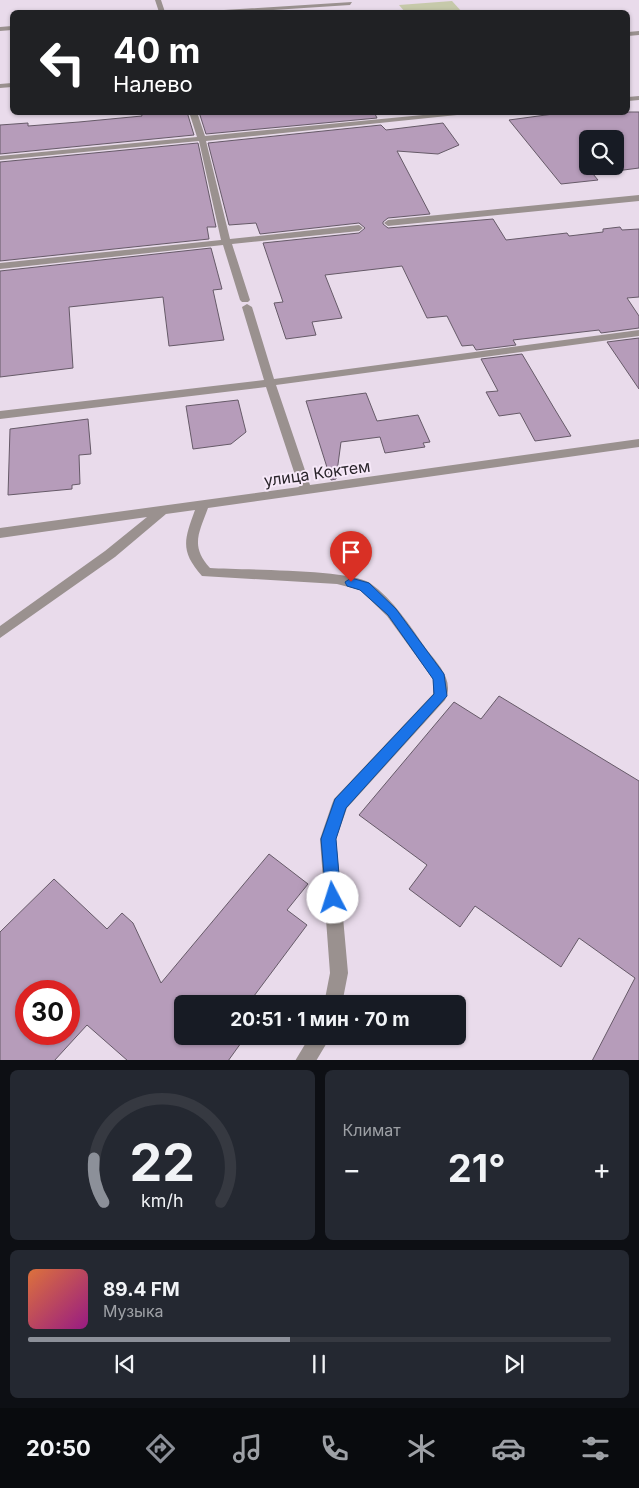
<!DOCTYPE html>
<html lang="ru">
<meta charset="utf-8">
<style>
body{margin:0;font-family:Inter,sans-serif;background:#242831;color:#f1f3f6;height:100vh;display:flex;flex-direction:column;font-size:19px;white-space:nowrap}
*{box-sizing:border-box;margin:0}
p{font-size:16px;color:#9ea1a6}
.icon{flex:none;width:28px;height:28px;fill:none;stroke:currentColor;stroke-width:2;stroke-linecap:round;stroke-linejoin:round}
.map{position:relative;height:1060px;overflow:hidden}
.sheet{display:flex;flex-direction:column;gap:10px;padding:10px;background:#0d0f14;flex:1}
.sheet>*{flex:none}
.top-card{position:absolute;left:10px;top:10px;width:620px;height:105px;border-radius:8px;box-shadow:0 1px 4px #0004;background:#202124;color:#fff;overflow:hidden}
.tools{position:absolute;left:579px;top:130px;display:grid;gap:10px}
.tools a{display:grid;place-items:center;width:45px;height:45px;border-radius:8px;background:#171b24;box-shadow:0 1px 4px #0004;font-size:25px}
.speed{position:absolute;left:15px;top:980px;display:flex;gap:10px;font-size:25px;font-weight:700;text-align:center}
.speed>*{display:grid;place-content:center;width:65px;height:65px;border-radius:50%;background:#171b24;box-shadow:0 1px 4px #0004;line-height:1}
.speed .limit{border:8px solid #d22;background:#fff;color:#111}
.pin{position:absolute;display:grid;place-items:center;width:42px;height:42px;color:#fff;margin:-51px -21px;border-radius:50% 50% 50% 0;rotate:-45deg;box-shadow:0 0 5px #0007}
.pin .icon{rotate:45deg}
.me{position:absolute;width:55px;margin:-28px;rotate:355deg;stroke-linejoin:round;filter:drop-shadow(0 0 4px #0008)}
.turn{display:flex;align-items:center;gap:18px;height:105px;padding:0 20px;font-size:22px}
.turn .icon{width:65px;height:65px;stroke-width:2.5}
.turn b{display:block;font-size:35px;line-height:42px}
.big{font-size:38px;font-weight:700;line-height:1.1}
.sheet .card{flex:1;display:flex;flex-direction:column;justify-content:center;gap:8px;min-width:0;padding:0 18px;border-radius:8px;background:#242831}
.sheet .dial{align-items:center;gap:0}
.dial svg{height:130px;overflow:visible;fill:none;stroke:#363941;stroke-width:7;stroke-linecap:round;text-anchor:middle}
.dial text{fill:#f1f3f6;stroke:none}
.song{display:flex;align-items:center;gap:15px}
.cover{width:60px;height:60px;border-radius:8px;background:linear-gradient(135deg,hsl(20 70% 55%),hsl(310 70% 35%))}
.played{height:5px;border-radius:2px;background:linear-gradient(90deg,#8c9099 45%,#363941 45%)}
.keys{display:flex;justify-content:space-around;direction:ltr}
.heat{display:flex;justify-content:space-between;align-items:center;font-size:28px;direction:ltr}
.sheet .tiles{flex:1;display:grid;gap:10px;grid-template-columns:1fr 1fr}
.card:last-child{grid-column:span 2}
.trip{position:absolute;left:174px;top:995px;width:292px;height:50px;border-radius:8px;background:#171b24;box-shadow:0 1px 4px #0004;font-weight:700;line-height:50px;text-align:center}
.menu{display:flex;height:80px;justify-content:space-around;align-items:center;background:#090b0e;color:#9ea1a6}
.menu .icon{width:35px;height:35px}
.menu .current{color:#8c9099}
.menu b{font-size:22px;color:#f1f3f6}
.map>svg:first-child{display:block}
.green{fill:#c6c9aa}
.building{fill:#b69cba;stroke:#665a68;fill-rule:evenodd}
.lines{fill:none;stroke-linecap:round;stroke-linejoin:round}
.minor{fill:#9a918f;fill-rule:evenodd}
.route{fill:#1a73e8;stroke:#114b97}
.labels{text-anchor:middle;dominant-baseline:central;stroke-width:4;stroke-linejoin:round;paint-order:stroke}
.street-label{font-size:16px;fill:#29242a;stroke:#f6e8f8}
</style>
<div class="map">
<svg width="639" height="1061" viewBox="0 0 639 1061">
<rect width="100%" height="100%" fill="#e9dbeb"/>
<path class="green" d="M 452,1 L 462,12 L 405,12 L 399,5 Z"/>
<path class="building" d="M 141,112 L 187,112 L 194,135 L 0,154 L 0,125 L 28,123 L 28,126 L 79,122 L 142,116 Z
M 199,112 L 374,112 L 377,118 L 206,134 Z
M 568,112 L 639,112 L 639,168 L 593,174 L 598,180 L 561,184 L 509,120 ZM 588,139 L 615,139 L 615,166 L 588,166 Z
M 443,123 L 459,145 L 438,154 L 397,151 L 430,214 L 388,218 L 383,222 L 383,224 L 388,228 L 493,219 L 506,240 L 567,233 L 569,236 L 603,232 L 603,229 L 620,227 L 622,230 L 639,229 L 639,297 L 627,298 L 639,316 L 639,328 L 601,333 L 599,330 L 513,340 L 516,345 L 476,350 L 473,345 L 462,346 L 447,316 L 427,318 L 402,266 L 325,275 L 342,318 L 312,322 L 316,335 L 286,339 L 274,303 L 283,302 L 263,243 L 359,233 L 365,228 L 359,223 L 260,234 L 256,223 L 229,225 L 208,143 L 381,125 L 386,130 Z
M 198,143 L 216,227 L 207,227 L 209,239 L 0,261 L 0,162 Z
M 211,248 L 222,289 L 213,290 L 224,340 L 169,346 L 163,297 L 69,307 L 73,368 L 0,377 L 0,271 Z
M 639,338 L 639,389 L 607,342 Z
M 522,354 L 554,408 L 571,436 L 535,441 L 520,413 L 499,416 L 486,392 L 498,391 L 481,359 Z
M 366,393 L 377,421 L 418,415 L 430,442 L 423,443 L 425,447 L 385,453 L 380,437 L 341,442 L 336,479 L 331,480 L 306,401 Z
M 238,400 L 246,432 L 231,444 L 193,449 L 186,406 Z
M 88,419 L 91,454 L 79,455 L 80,484 L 72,485 L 72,489 L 8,495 L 10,429 Z
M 499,696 L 639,781 L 639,1061 L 592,1061 L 635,978 L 579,938 L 561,967 L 475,906 L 460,927 L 409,889 L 427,865 L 359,815 L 454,702 L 481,719 Z
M 269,854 L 308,884 L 287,910 L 307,925 L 248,1004 L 182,1004 L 182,1036 L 246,1036 L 228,1061 L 128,1061 L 87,1025 L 54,1061 L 0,1061 L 0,932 L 54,879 L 107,929 L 122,913 L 133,923 L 161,983 ZM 26,991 L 69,991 L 69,1034 L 26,1034 Z"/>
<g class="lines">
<path class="minor" d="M 155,0 L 161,0 L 165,12 L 159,12 Z
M 352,2 L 350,5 L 243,12 L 221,12 L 224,10 Z
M 12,26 L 12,30 L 0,31 L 0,27 Z
M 639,31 L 639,35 L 628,36 L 628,32 Z
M 12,83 L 12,87 L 0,88 L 0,84 Z
M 639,96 L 639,100 L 628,101 L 628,97 Z
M 189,112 L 197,112 L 205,136 L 454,112 L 486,112 L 206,141 L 230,239 L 359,225 L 363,228 L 359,231 L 232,244 L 250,300 L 248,302 L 242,302 L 240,300 L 223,245 L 0,269 L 0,263 L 221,240 L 199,141 L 0,160 L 0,156 L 197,137 Z
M 639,195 L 639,201 L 388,226 L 384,223 L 388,220 Z
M 247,304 L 252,307 L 274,379 L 639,330 L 639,336 L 276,385 L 310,485 L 639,439 L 639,447 L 208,508 C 199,533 190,546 210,568 C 241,570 349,569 370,583 C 394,600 410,626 427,650 C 438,664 455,681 445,700 L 347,808 L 336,839 L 348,973 L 342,1004 L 324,1004 L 330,973 L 320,839 L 332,804 L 334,799 L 433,694 L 433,679 L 387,616 L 360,590 L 337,584 L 202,576 C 180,551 184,540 195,510 L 166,514 L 115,557 L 0,638 L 0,626 L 105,551 L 147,517 L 0,538 L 0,528 L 299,487 L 266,387 L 0,419 L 0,411 L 264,380 L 242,307 Z
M 310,1036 L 331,1036 L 316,1061 L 295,1061 Z"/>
</g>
<path class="route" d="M 351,578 L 369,583 L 396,609 L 444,674 L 447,696 L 346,808 L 336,839 L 341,898 L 339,904 L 333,906 L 328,904 L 326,898 L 321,839 L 335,799 L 434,694 L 433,679 L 388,615 L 360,590 L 347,586 L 345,582 Z"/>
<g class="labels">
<g class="street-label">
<text transform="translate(317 473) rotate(-8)">улица Коктем</text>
</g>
</g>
</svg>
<div class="tools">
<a><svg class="icon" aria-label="search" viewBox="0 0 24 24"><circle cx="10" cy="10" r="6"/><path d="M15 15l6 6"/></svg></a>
</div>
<div class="speed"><div class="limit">30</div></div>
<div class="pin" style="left:351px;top:582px;background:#d93025"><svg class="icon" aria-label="arrive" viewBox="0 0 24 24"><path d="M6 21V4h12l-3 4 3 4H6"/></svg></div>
<svg class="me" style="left:333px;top:898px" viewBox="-20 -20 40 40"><circle r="19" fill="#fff"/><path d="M0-13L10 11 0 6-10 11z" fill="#1a73e8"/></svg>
<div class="trip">20:51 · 1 мин · 70 m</div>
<div class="top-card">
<div class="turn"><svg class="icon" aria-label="left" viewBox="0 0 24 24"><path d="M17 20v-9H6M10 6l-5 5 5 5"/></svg><div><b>40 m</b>Налево</div></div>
</div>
</div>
<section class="sheet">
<div class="tiles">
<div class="card dial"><svg viewBox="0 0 100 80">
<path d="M14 69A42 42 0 1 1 86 69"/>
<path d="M14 69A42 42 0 0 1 8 42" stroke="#8c9099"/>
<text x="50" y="56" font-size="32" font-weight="700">22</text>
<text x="50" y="72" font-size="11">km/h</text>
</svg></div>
<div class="card"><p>Климат</p>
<div class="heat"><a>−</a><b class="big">21°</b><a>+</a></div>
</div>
<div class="card">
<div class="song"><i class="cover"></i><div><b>89.4 FM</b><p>Музыка</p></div></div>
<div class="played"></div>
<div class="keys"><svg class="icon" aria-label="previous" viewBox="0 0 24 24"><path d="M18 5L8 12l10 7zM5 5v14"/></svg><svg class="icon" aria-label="pause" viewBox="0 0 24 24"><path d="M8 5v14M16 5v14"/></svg><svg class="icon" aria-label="next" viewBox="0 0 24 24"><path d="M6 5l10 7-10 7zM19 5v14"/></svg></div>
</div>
</div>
</section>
<nav class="menu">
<b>20:50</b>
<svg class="icon current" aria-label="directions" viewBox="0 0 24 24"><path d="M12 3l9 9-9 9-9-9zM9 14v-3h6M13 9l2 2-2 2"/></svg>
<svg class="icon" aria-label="music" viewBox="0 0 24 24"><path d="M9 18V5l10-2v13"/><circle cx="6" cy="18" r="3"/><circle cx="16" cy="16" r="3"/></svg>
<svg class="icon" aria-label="phone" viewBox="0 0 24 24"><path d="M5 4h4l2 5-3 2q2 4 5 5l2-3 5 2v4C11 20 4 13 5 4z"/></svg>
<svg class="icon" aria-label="climate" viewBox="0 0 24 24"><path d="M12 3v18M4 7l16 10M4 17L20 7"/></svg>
<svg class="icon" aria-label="car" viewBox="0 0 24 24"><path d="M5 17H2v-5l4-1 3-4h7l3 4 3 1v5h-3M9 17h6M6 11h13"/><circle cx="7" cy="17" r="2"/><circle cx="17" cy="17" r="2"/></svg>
<svg class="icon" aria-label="filters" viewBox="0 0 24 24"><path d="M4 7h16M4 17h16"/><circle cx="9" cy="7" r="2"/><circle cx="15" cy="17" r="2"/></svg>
</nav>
